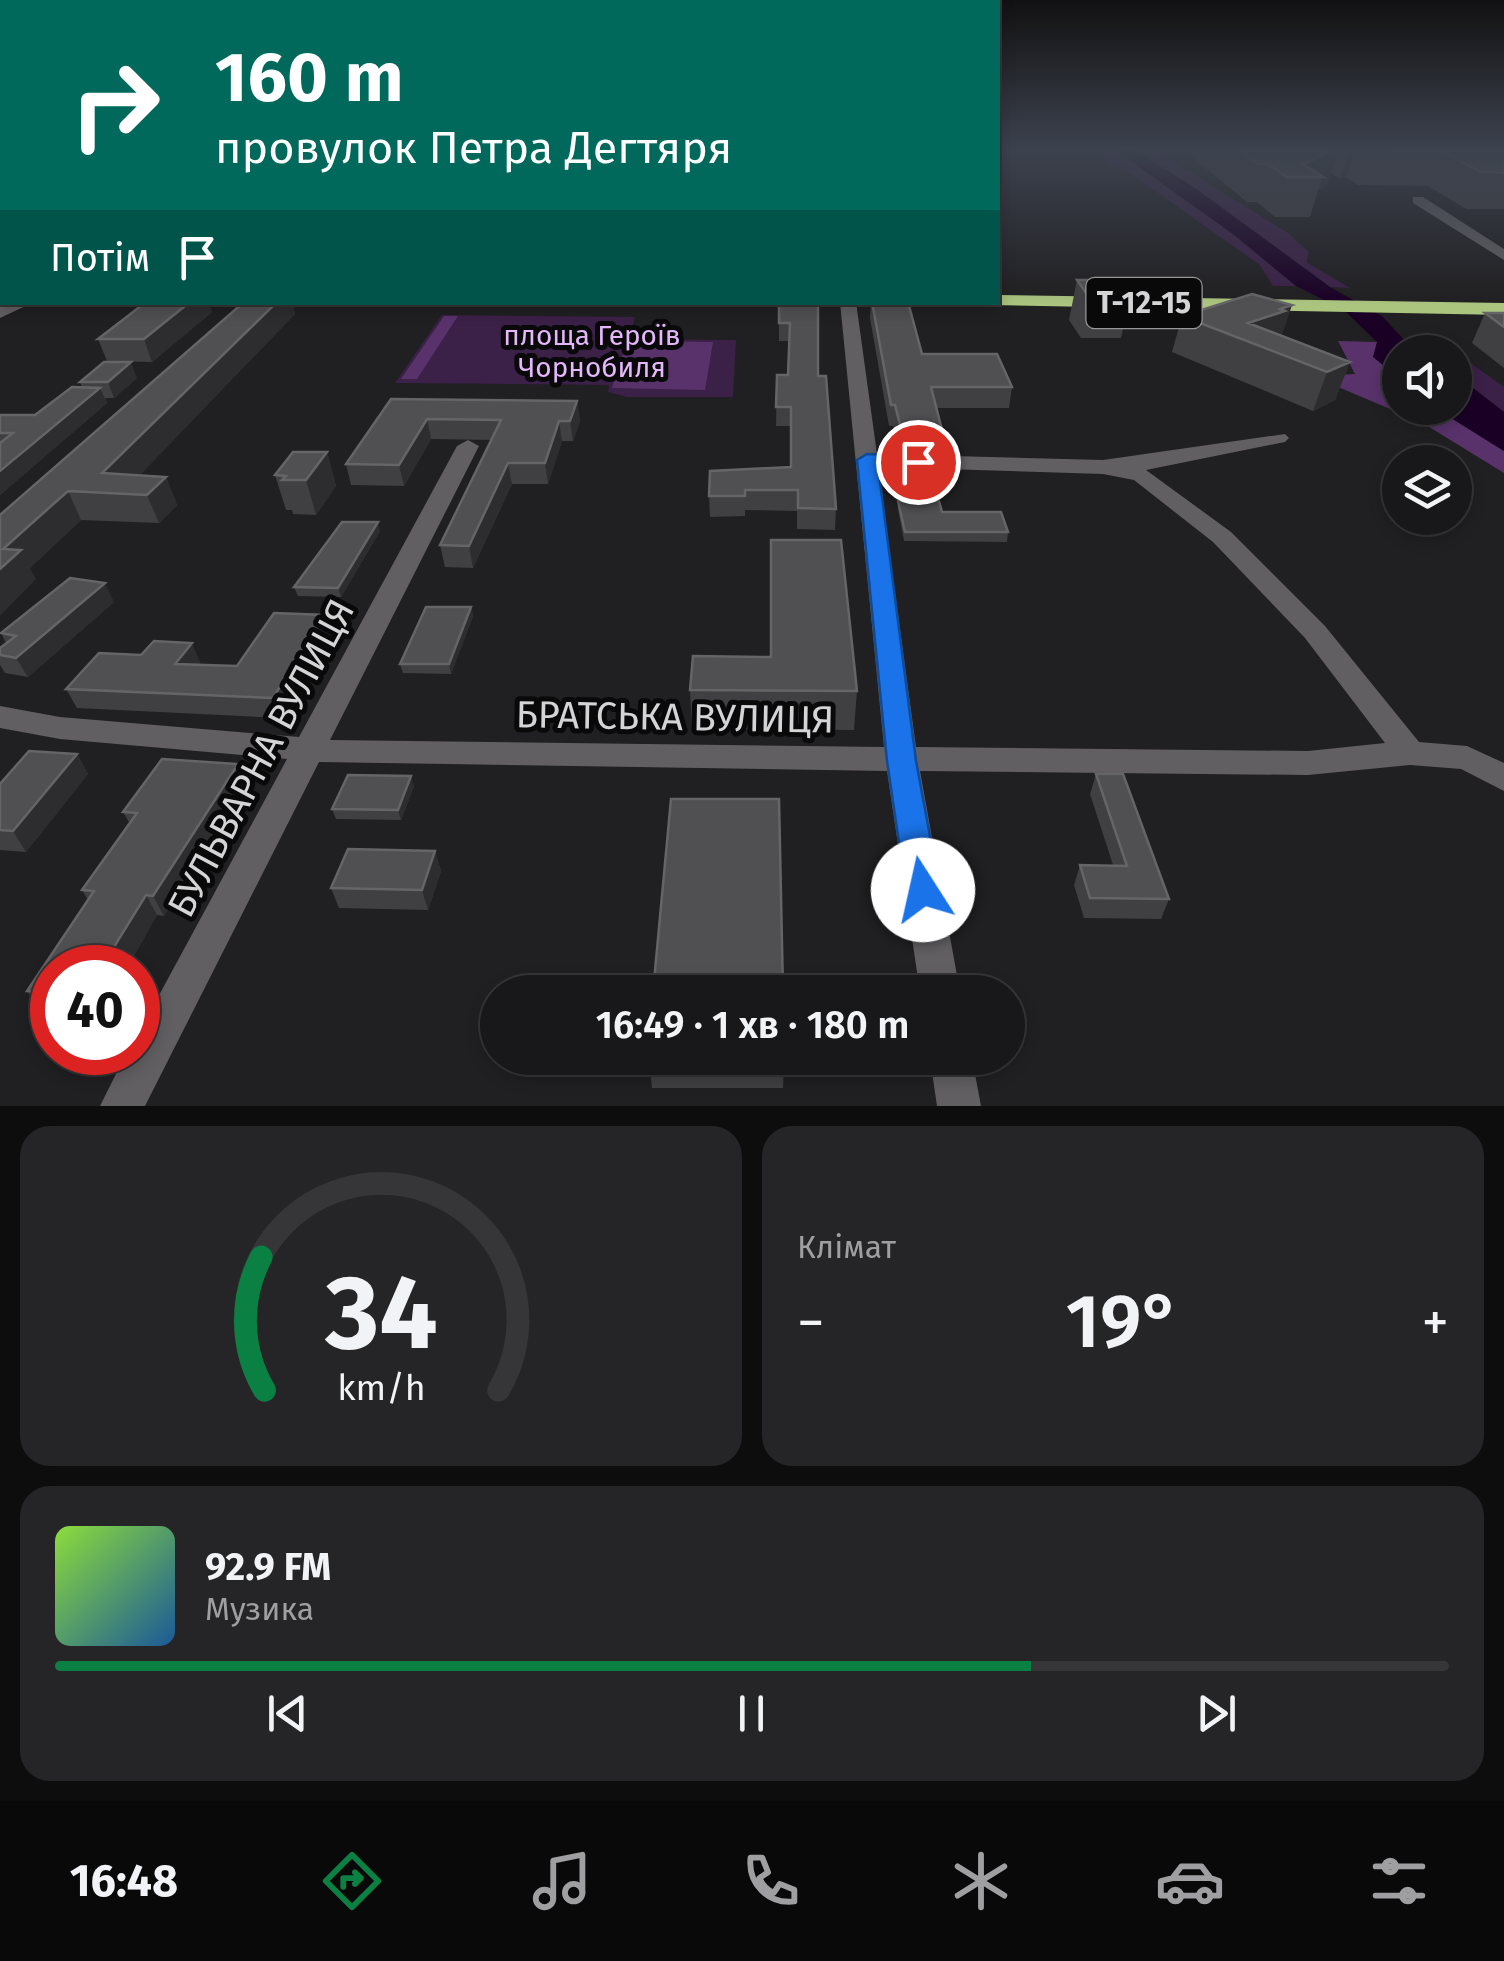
<!DOCTYPE html>
<html lang="uk">
<meta charset="utf-8">
<style>
body{margin:0;font-family:"Fira Sans",sans-serif;background:#252426;color:#f1f3f6;height:100vh;display:flex;flex-direction:column;font-size:38px;white-space:nowrap}
*{box-sizing:border-box;margin:0}
p{font-size:32px;color:#9f9fa2}
.icon{flex:none;width:55px;height:55px;fill:none;stroke:currentColor;stroke-width:2;stroke-linecap:round;stroke-linejoin:round}
.map{position:relative;height:1106px;overflow:hidden}
.side{display:flex;flex-direction:column;gap:20px;padding:20px;background:#0d0d0e;flex:1}
.side>*{flex:none}
.top-card{position:absolute;left:0px;top:0px;width:1000px;height:305px;box-shadow:0 5px 15px #0003,0 0 0 2px #363638;background:#00695c;color:#fff;overflow:hidden}
.tools{position:absolute;left:1382px;top:335px;display:grid;gap:20px}
.tools a{display:grid;place-items:center;width:90px;height:90px;border-radius:50%;background:#181719;box-shadow:0 5px 15px #0003,0 0 0 2px #363638;font-size:50px}
.speed{position:absolute;left:30px;top:945px;display:flex;gap:20px;font-size:50px;font-weight:700;text-align:center}
.speed>*{display:grid;place-content:center;width:130px;height:130px;border-radius:50%;background:#181719;box-shadow:0 5px 15px #0003,0 0 0 2px #363638;line-height:1}
.speed .limit{border:15px solid #d22;background:#fff;color:#111}
.pin{position:absolute;display:grid;place-items:center;width:85px;height:85px;color:#fff;margin:-42px;border:5px solid #fff;border-radius:50%;box-shadow:0 2px 10px #0007}
.me{position:absolute;width:110px;margin:-55px;rotate:350deg;stroke-linejoin:round;filter:drop-shadow(0 0 8px #0008)}
.turn{display:flex;align-items:center;gap:35px;height:210px;padding:0 50px;font-size:45px}
.turn .icon{width:130px;height:130px;stroke-width:2.5}
.turn b{display:block;font-size:70px;line-height:85px}
.then{display:flex;align-items:center;height:95px;padding:0 50px;background:#0003;gap:20px;font-size:38px}
.big{font-size:75px;font-weight:600;line-height:1.1}
.side .tile{flex:1;display:flex;flex-direction:column;justify-content:center;gap:15px;min-width:0;padding:0 35px;border-radius:30px;background:#252426}
.side .dial{align-items:center;gap:0}
.dial svg{height:260px;overflow:visible;fill:none;stroke:#363638;stroke-width:7;stroke-linecap:round;text-anchor:middle}
.dial text{fill:#f1f3f6;stroke:none}
.song{display:flex;align-items:center;gap:30px}
.cover{width:120px;height:120px;border-radius:15px;background:linear-gradient(135deg,hsl(90 70% 55%),hsl(210 70% 35%))}
.played{height:10px;border-radius:5px;background:linear-gradient(90deg,#0b8043 70%,#363638 70%)}
.keys{display:flex;justify-content:space-around;direction:ltr}
.heat{display:flex;justify-content:space-between;align-items:center;font-size:55px;direction:ltr}
.side .tiles{flex:1;display:grid;gap:20px;grid-template-columns:1fr 1fr}
.tile:last-child{grid-column:span 2}
.trip{position:absolute;left:480px;top:975px;width:545px;height:100px;border-radius:50px;background:#181719;box-shadow:0 5px 15px #0003,0 0 0 2px #363638;font-weight:600;line-height:100px;text-align:center}
.dock{display:flex;height:160px;justify-content:space-around;align-items:center;background:#0a090a;color:#9f9fa2}
.dock .icon{width:70px;height:70px}
.dock .current{color:#0b8043}
.dock b{font-size:45px;color:#f1f3f6}
.map>svg:first-child{display:block}
.green{fill:#3b2047}
.forest{fill:#59326b}
.water{fill:#1a0025}
.lines{fill:none;stroke-linecap:round;stroke-linejoin:round}
.minor{fill:#615f62;fill-rule:evenodd}
.major{fill:#8d9c73;fill-rule:evenodd}
.highway{fill:#abc47e;fill-rule:evenodd}
.wall{fill:#403f41}
.shaded-wall{fill:#2d2c2e}
.building{fill:#504f51;stroke:#656466;stroke-width:2.5}
.route{fill:#1a73e8;stroke:#114b97;stroke-width:2.5}
.labels{text-anchor:middle;dominant-baseline:central;stroke-width:10;stroke-linejoin:round;paint-order:stroke}
.far-park-label{font-size:28px;fill:#e4b6fb;stroke:#09090a}
.shield{fill:#09090a;stroke:#979698;stroke-width:2.5}
.shield-label{font-size:30px;font-weight:bold;fill:#d4d3d5}
.near-street-label{font-size:38px;fill:#d4d3d5;stroke:#09090a}
</style>
<div class="map">
<svg width="1504" height="1106" viewBox="0 0 1504 1106">
<rect width="100%" height="100%" fill="#201f21"/>
<path class="green" d="M 1088,150 L 1115,150 L 1233,234 L 1296,286 L 1273,286 L 1260,265 L 1127,171 L 1117,170 Z
M 1134,150 L 1155,150 L 1288,233 L 1309,252 L 1306,262 L 1350,288 L 1330,287 L 1195,188 Z
M 442,315 L 635,317 L 629,339 L 736,340 L 733,397 L 627,397 L 608,392 L 609,385 L 395,383 Z
M 1425,344 L 1444,344 L 1504,387 L 1504,412 L 1455,374 L 1455,352 L 1435,352 Z"/>
<path class="forest" d="M 444,316 L 458,316 L 417,379 L 401,379 Z
M 627,341 L 713,342 L 705,390 L 612,388 Z
M 1338,341 L 1378,342 L 1374,357 L 1400,379 L 1400,408 L 1435,408 L 1504,451 L 1504,473 L 1421,422 L 1312,376 L 1355,374 Z"/>
<path class="water" d="M 1115,150 L 1134,150 L 1195,188 L 1330,287 L 1382,316 L 1406,342 L 1425,344 L 1435,352 L 1400,352 L 1400,379 L 1373,357 L 1377,342 L 1344,310 L 1296,286 L 1233,234 Z
M 1455,374 L 1504,412 L 1504,451 L 1435,408 L 1455,408 Z"/>
<g class="lines">
<path class="minor" d="M 0,177 L 2,177 L 2,185 L 0,185 Z
M 1413,197 L 1423,197 L 1504,249 L 1504,260 L 1413,203 Z
M 11,302 L 34,302 L 0,318 L 0,307 Z
M 840,302 L 856,302 L 877,454 L 1103,460 L 1285,434 L 1289,438 L 1285,442 L 1146,470 L 1231,532 L 1325,626 L 1419,742 L 1467,746 L 1504,763 L 1504,791 L 1461,769 L 1410,765 L 1308,775 L 920,771 L 960,992 L 920,992 L 887,771 L 319,762 L 145,1106 L 100,1106 L 127,1052 L 138,1052 L 138,1034 L 287,759 L 60,739 L 0,728 L 0,706 L 60,717 L 299,737 L 457,446 L 468,440 L 479,446 L 330,740 L 884,747 ZM 878,467 L 1103,474 L 1134,480 L 1213,542 L 1305,638 L 1385,743 L 1308,751 L 916,747 Z
M 930,1058 L 972,1058 L 981,1106 L 937,1106 Z"/>
<path class="major" d="M 0,284 L 2,284 L 2,294 L 0,294 Z"/>
<path class="highway" d="M 998,295 L 1504,303 L 1504,315 L 991,305 L 989,302 L 998,302 Z"/>
</g>
<path class="wall" d="M 0,150 L 2,150 L 2,174 L 0,173 Z
M 1192,150 L 1504,150 L 1504,209 L 1466,209 L 1428,186 L 1358,185 L 1346,177 L 1340,179 L 1331,173 L 1327,185 L 1318,190 L 1310,217 L 1275,217 L 1257,202 L 1247,202 L 1191,156 Z
M 0,235 L 2,235 L 2,273 L 0,273 Z
M 1077,280 L 1130,297 L 1121,338 L 1081,338 L 1069,320 Z
M 146,302 L 208,302 L 212,312 L 152,362 L 107,361 L 98,339 Z
M 244,302 L 292,302 L 295,314 L 139,475 L 166,477 L 177,505 L 159,523 L 81,520 L 30,568 L 36,579 L 0,515 Z
M 779,302 L 818,376 L 836,509 L 835,530 L 797,529 L 797,511 L 745,510 L 745,516 L 710,517 L 709,496 L 791,467 L 791,426 L 776,426 L 777,375 L 788,375 L 789,341 L 779,341 Z
M 871,302 L 908,302 L 922,354 L 1012,387 L 1009,408 L 936,408 L 942,430 L 939,452 L 898,451 L 893,426 L 889,426 L 870,318 Z
M 1485,313 L 1504,313 L 1504,368 L 1472,343 Z
M 1182,316 L 1282,336 L 1350,362 L 1335,400 L 1313,411 L 1172,352 Z
M 137,378 L 114,398 L 105,398 L 107,403 L 0,495 L 0,415 L 35,415 L 82,387 L 80,382 Z
M 391,399 L 577,401 L 580,421 L 573,441 L 562,441 L 548,484 L 512,484 L 473,568 L 445,567 L 440,545 L 492,440 L 431,439 L 404,486 L 351,485 L 346,464 Z
M 327,452 L 336,486 L 316,515 L 293,514 L 292,510 L 286,510 L 275,475 Z
M 898,501 L 1008,532 L 1007,542 L 904,541 L 898,509 Z
M 380,531 L 341,597 L 298,596 L 294,587 Z
M 771,540 L 857,691 L 854,730 L 692,729 L 690,690 L 771,657 Z
M 114,602 L 28,677 L 5,673 L 0,665 L 0,648 L 6,643 L 1,633 Z
M 471,607 L 473,616 L 451,674 L 403,673 L 400,664 Z
M 331,634 L 280,718 L 77,708 L 66,689 L 200,662 L 199,665 L 237,666 Z
M 77,754 L 88,774 L 26,852 L 0,850 L 0,784 Z
M 238,764 L 246,784 L 164,916 L 157,915 L 127,968 L 52,968 L 52,1011 L 43,1011 L 27,991 L 88,900 L 82,890 L 130,824 L 123,812 Z
M 1096,774 L 1169,899 L 1161,919 L 1084,918 L 1074,885 L 1080,865 L 1113,865 L 1090,794 Z
M 414,786 L 401,820 L 336,819 L 332,809 Z
M 435,851 L 441,871 L 428,910 L 339,908 L 331,888 Z
M 649,1058 L 784,1058 L 783,1088 L 652,1088 Z"/>
<path class="shaded-wall" d="M 1334,150 L 1339,150 L 1327,185 L 1318,190 L 1323,177 L 1303,164 Z
M 1350,150 L 1355,150 L 1346,177 L 1340,179 Z
M 190,302 L 208,302 L 212,312 L 152,362 L 144,339 Z
M 277,302 L 292,302 L 295,314 L 122,494 L 102,473 Z
M 1292,305 L 1280,341 L 1248,323 L 1280,309 Z
M 131,362 L 137,378 L 114,398 L 108,382 Z
M 1350,362 L 1335,400 L 1313,411 L 1327,372 Z
M 100,388 L 107,403 L 0,495 L 0,471 Z
M 577,401 L 580,421 L 573,441 L 570,421 Z
M 427,419 L 431,439 L 404,486 L 399,465 Z
M 559,421 L 562,441 L 548,484 L 545,463 Z
M 327,452 L 336,486 L 316,515 L 306,480 Z
M 508,463 L 512,484 L 473,568 L 469,546 Z
M 166,477 L 177,505 L 159,523 L 147,495 Z
M 68,491 L 81,520 L 30,568 L 36,579 L 0,616 L 0,569 L 3,549 Z
M 378,522 L 380,531 L 341,597 L 338,588 Z
M 105,583 L 114,602 L 28,677 L 16,658 Z
M 471,607 L 473,616 L 451,674 L 449,664 Z
M 325,615 L 331,634 L 280,718 L 273,698 Z
M 192,643 L 200,662 L 184,683 L 175,664 Z
M 77,754 L 88,774 L 26,852 L 13,831 Z
M 238,764 L 246,784 L 164,916 L 153,896 Z
M 411,776 L 414,786 L 401,820 L 398,810 Z
M 435,851 L 441,871 L 428,910 L 422,890 Z
M 146,895 L 157,915 L 127,968 L 101,968 Z"/>
<path class="building" d="M 1240,150 L 1334,150 L 1303,164 L 1323,177 L 1287,177 L 1268,164 L 1258,164 Z
M 1388,150 L 1504,150 L 1504,173 L 1481,172 L 1441,151 Z
M 0,235 L 2,235 L 2,253 L 0,253 Z
M 1077,280 L 1116,280 L 1130,297 L 1089,297 Z
M 1252,294 L 1292,305 L 1280,309 L 1285,311 L 1248,323 L 1350,362 L 1327,372 L 1182,316 Z
M 146,302 L 190,302 L 144,339 L 98,339 Z
M 244,302 L 277,302 L 102,473 L 166,477 L 147,495 L 68,491 L 3,549 L 21,550 L 0,569 L 0,515 Z
M 779,302 L 818,303 L 818,376 L 826,376 L 836,509 L 798,508 L 798,490 L 745,490 L 745,496 L 709,496 L 710,471 L 791,467 L 791,407 L 776,407 L 777,375 L 788,375 L 790,323 L 779,323 Z
M 872,302 L 908,302 L 922,354 L 997,354 L 1012,387 L 931,387 L 942,430 L 901,429 L 895,405 L 891,405 Z
M 1485,313 L 1504,313 L 1504,327 Z
M 104,362 L 131,362 L 108,382 L 80,382 Z
M 72,387 L 100,388 L 0,471 L 0,443 L 13,433 L 0,433 L 0,415 L 35,415 Z
M 391,399 L 577,401 L 570,421 L 559,421 L 545,463 L 508,463 L 469,546 L 440,545 L 501,420 L 427,419 L 399,465 L 346,464 Z
M 293,452 L 327,452 L 306,480 L 282,480 L 286,476 L 275,475 Z
M 898,501 L 939,501 L 942,512 L 1001,512 L 1008,532 L 905,532 Z
M 342,522 L 378,522 L 338,588 L 294,587 Z
M 771,540 L 841,540 L 857,691 L 690,690 L 693,656 L 771,657 Z
M 70,578 L 105,583 L 16,658 L 0,655 L 0,648 L 16,636 L 1,633 Z
M 426,607 L 471,607 L 449,664 L 400,664 Z
M 274,613 L 325,615 L 273,698 L 66,689 L 99,653 L 141,655 L 154,641 L 192,643 L 175,664 L 237,666 Z
M 29,751 L 77,754 L 13,831 L 0,830 L 0,784 Z
M 162,759 L 238,764 L 153,896 L 146,895 L 101,968 L 52,968 L 52,992 L 27,991 L 94,891 L 82,890 L 137,813 L 123,812 Z
M 1096,774 L 1123,774 L 1169,899 L 1090,898 L 1080,865 L 1127,866 Z
M 348,775 L 411,776 L 398,810 L 332,809 Z
M 671,799 L 779,799 L 783,992 L 653,992 Z
M 348,849 L 435,851 L 422,890 L 331,888 Z"/>
<linearGradient id="sky" x2="0" y2="1"><stop stop-color="#121112"/><stop offset="0.49" stop-color="#3c424e"/><stop offset="1" stop-color="#3c424e" stop-opacity="0"/></linearGradient>
<rect width="1504" height="305" fill="url(#sky)"/>
<path class="route" d="M 867,454 L 918,456 L 928,462 L 918,468 L 878,466 L 916,761 L 940,890 L 935,900 L 923,905 L 911,900 L 906,890 L 887,761 L 857,460 Z"/>
<g class="labels">
<g class="far-park-label">
<text x="592" y="335">площа Героїв<tspan x="592" dy="32">Чорнобиля</tspan></text>
</g>
<rect class="shield" x="1086.5" y="278" width="115" height="50" rx="8"/>
<g class="shield-label">
<text x="1144" y="303">Т-12-15</text>
</g>
<g class="near-street-label">
<text transform="translate(675 717) rotate(1)">БРАТСЬКА ВУЛИЦЯ</text>
<text transform="translate(261 758) rotate(-62)">БУЛЬВАРНА ВУЛИЦЯ</text>
</g>
</g>
</svg>
<div class="tools">
<a><svg class="icon" aria-label="sound" viewBox="0 0 24 24"><path d="M4 9h4l5-4v14l-5-4H4zM17 9q2 3 0 6"/></svg></a>
<a><svg class="icon" aria-label="layers" viewBox="0 0 24 24"><path d="M12 4l9 5-9 5-9-5zM3 14l9 5 9-5"/></svg></a>
</div>
<div class="speed"><div class="limit">40</div></div>
<div class="pin" style="left:918px;top:462px;background:#d93025"><svg class="icon" aria-label="arrive" viewBox="0 0 24 24"><path d="M6 21V4h12l-3 4 3 4H6"/></svg></div>
<svg class="me" style="left:923px;top:890px" viewBox="-20 -20 40 40"><circle r="19" fill="#fff"/><path d="M0-13L10 11 0 6-10 11z" fill="#1a73e8"/></svg>
<div class="trip">16:49 · 1 хв · 180 m</div>
<div class="top-card">
<div class="turn"><svg class="icon" aria-label="right" viewBox="0 0 24 24"><path d="M7 20v-9h11M14 6l5 5-5 5"/></svg><div><b>160 m</b>провулок Петра Дегтяря</div></div>
<div class="then">Потім<svg class="icon" aria-label="arrive" viewBox="0 0 24 24"><path d="M6 21V4h12l-3 4 3 4H6"/></svg></div>
</div>
</div>
<section class="side">
<div class="tiles">
<div class="tile dial"><svg viewBox="0 0 100 80">
<path d="M14 69A42 42 0 1 1 86 69"/>
<path d="M14 69A42 42 0 0 1 13 28" stroke="#0b8043"/>
<text x="50" y="56" font-size="32" font-weight="700">34</text>
<text x="50" y="72" font-size="11">km/h</text>
</svg></div>
<div class="tile"><p>Клімат</p>
<div class="heat"><a>−</a><b class="big">19°</b><a>+</a></div>
</div>
<div class="tile">
<div class="song"><i class="cover"></i><div><b>92.9 FM</b><p>Музика</p></div></div>
<div class="played"></div>
<div class="keys"><svg class="icon" aria-label="previous" viewBox="0 0 24 24"><path d="M18 5L8 12l10 7zM5 5v14"/></svg><svg class="icon" aria-label="pause" viewBox="0 0 24 24"><path d="M8 5v14M16 5v14"/></svg><svg class="icon" aria-label="next" viewBox="0 0 24 24"><path d="M6 5l10 7-10 7zM19 5v14"/></svg></div>
</div>
</div>
</section>
<nav class="dock">
<b>16:48</b>
<svg class="icon current" aria-label="directions" viewBox="0 0 24 24"><path d="M12 3l9 9-9 9-9-9zM9 14v-3h6M13 9l2 2-2 2"/></svg>
<svg class="icon" aria-label="music" viewBox="0 0 24 24"><path d="M9 18V5l10-2v13"/><circle cx="6" cy="18" r="3"/><circle cx="16" cy="16" r="3"/></svg>
<svg class="icon" aria-label="phone" viewBox="0 0 24 24"><path d="M5 4h4l2 5-3 2q2 4 5 5l2-3 5 2v4C11 20 4 13 5 4z"/></svg>
<svg class="icon" aria-label="climate" viewBox="0 0 24 24"><path d="M12 3v18M4 7l16 10M4 17L20 7"/></svg>
<svg class="icon" aria-label="car" viewBox="0 0 24 24"><path d="M5 17H2v-5l4-1 3-4h7l3 4 3 1v5h-3M9 17h6M6 11h13"/><circle cx="7" cy="17" r="2"/><circle cx="17" cy="17" r="2"/></svg>
<svg class="icon" aria-label="filters" viewBox="0 0 24 24"><path d="M4 7h16M4 17h16"/><circle cx="9" cy="7" r="2"/><circle cx="15" cy="17" r="2"/></svg>
</nav>
